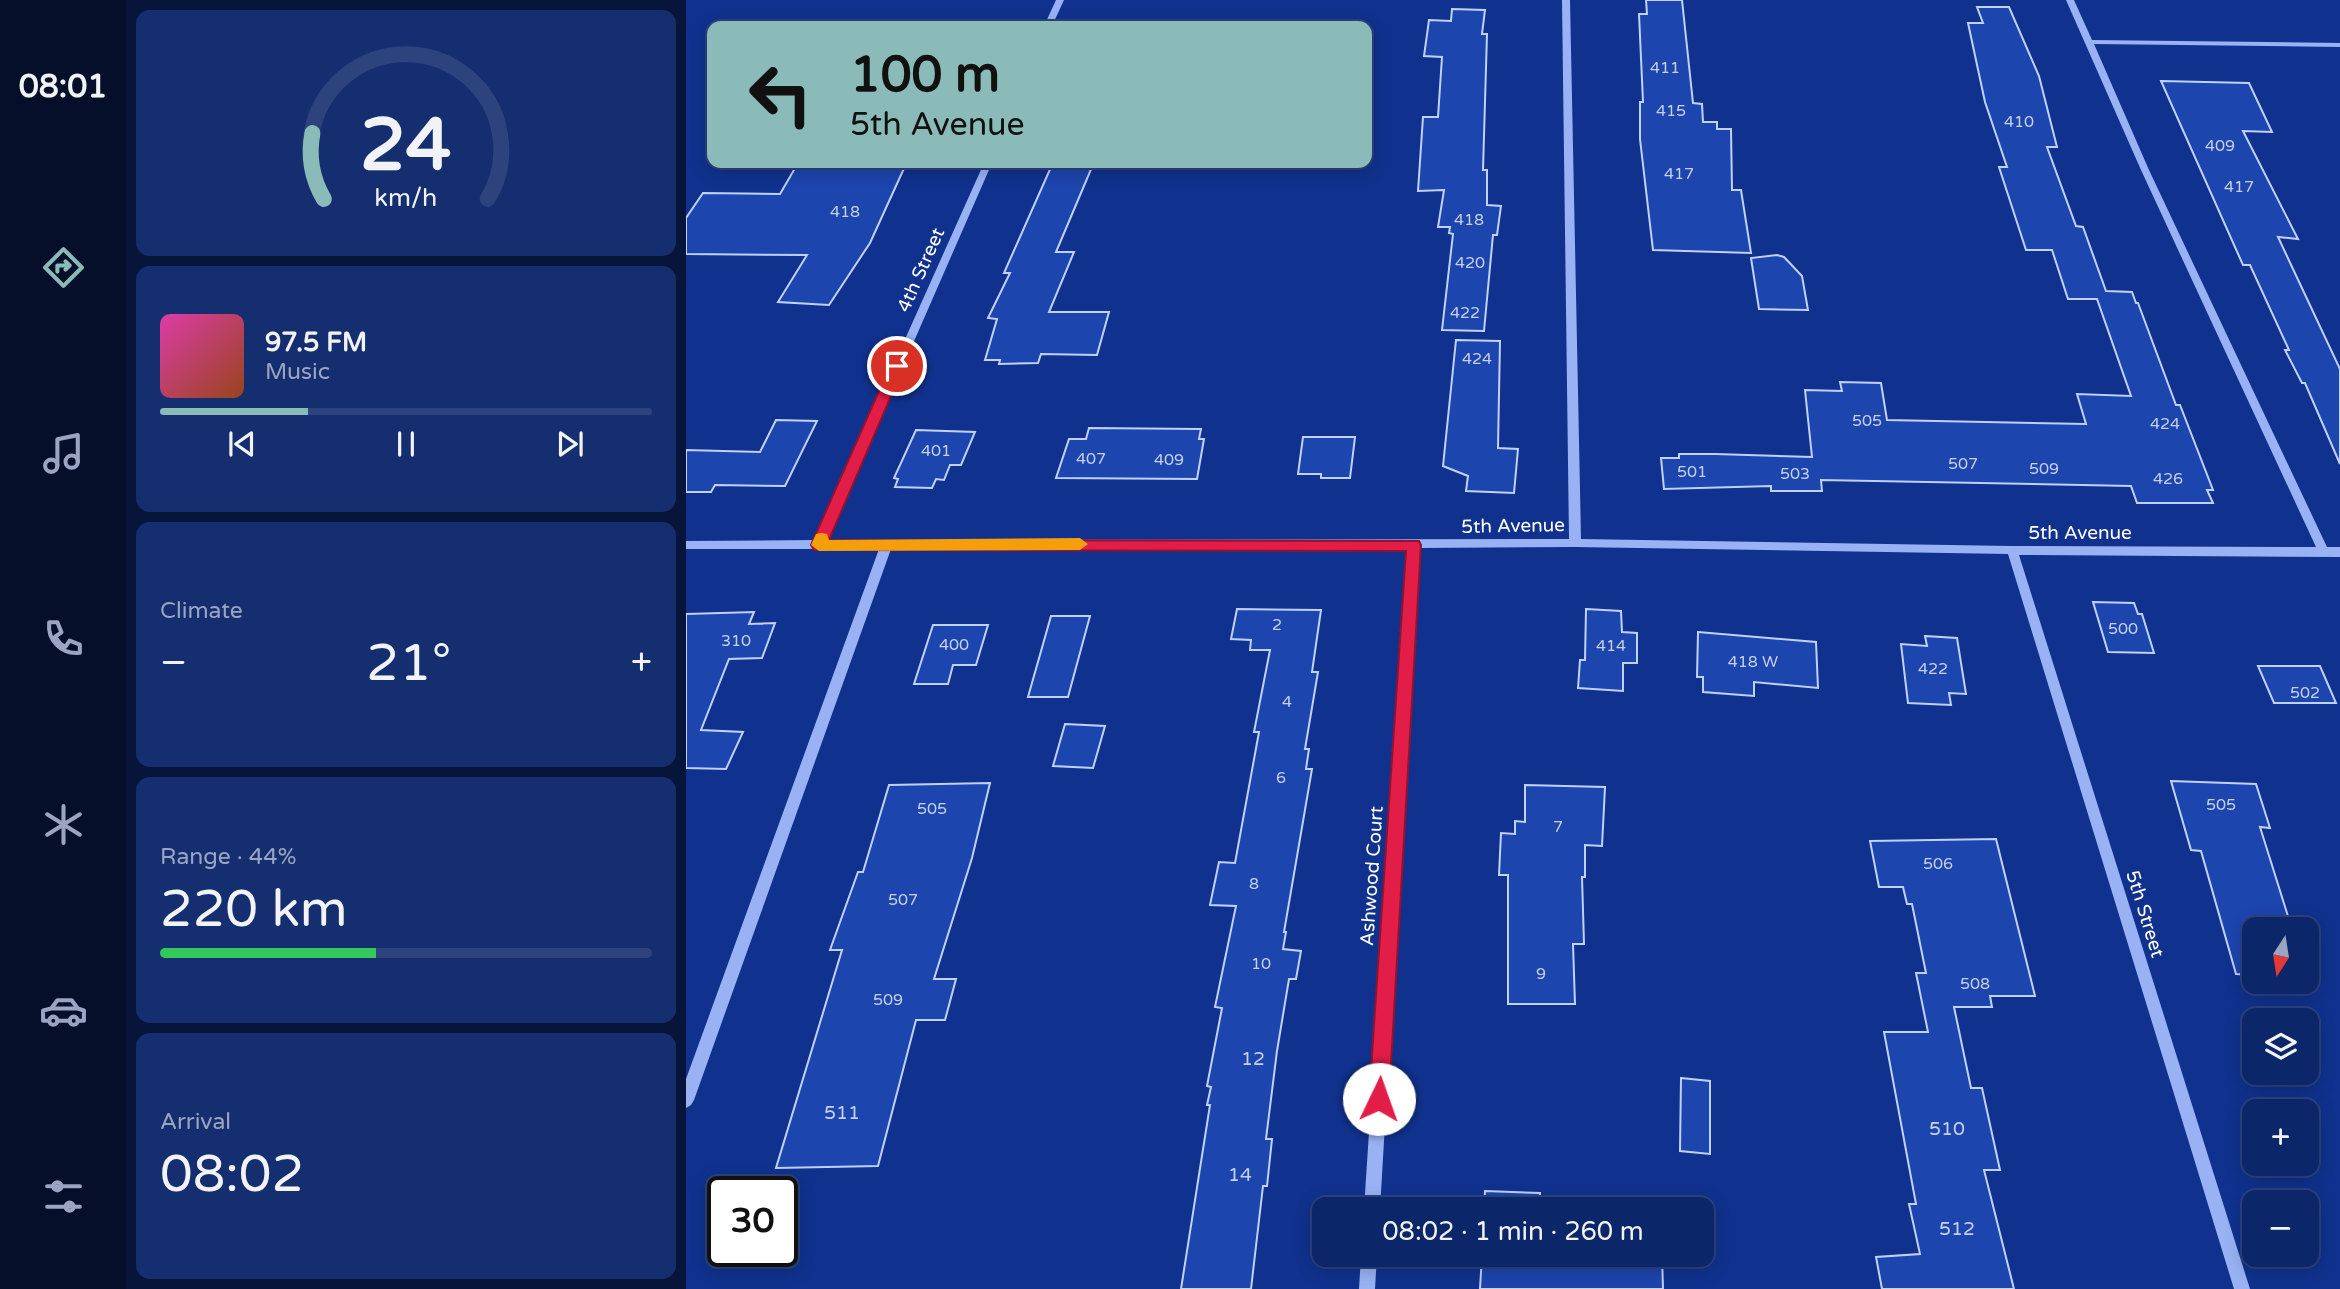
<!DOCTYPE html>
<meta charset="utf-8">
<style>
body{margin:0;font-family:"Varela Round",sans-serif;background:#152e70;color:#f1f3f6;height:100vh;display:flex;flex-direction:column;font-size:26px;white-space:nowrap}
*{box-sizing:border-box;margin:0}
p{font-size:23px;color:#9aa5c1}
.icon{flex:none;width:38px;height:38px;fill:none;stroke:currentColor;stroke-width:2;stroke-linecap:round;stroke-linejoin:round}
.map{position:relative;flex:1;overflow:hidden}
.drawer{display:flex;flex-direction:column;gap:10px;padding:10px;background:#07153a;width:560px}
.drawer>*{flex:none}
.hud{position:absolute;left:21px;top:21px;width:665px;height:147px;border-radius:14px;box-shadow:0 4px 18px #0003,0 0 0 2px #2c437e;background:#8bbbb9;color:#111;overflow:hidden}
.needle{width:46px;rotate:192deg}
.controls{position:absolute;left:1556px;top:917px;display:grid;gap:14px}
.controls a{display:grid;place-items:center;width:77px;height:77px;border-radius:14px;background:#0c266a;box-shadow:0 4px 18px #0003,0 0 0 2px #2c437e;font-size:35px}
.speed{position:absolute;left:21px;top:1176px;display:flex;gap:14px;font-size:35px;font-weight:700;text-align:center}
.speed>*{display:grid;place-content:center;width:91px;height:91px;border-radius:50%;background:#0c266a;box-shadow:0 4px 18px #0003,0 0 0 2px #2c437e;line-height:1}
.speed .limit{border:4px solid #111;border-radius:10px;background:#fff;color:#111}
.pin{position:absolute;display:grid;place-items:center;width:60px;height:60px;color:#fff;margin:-30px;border:4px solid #fff;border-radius:50%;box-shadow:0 2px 7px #0007}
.me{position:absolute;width:77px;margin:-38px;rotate:3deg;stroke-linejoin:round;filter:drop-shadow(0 0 5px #0008)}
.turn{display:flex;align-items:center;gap:24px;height:147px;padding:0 28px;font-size:32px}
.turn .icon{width:91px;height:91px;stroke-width:2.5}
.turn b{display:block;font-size:49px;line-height:60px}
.big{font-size:52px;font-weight:600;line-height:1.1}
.drawer .tile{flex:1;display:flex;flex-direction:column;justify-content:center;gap:10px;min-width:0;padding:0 24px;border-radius:14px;background:#152e70}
.drawer .dial{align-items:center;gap:0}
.dial svg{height:182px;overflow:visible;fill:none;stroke:#2c437e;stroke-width:7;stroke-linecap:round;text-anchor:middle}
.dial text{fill:#f1f3f6;stroke:none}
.song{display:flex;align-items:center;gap:21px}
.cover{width:84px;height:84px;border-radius:10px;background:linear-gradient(135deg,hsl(320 70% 55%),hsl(20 70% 35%))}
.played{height:7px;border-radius:4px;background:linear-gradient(90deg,#8bbbb9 30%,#2c437e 30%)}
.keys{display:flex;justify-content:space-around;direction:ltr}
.heat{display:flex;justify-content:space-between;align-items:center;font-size:38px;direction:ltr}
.charge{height:10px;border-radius:5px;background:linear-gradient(90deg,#34c759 44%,#2c437e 0)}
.trip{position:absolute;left:626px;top:1197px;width:402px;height:70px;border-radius:14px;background:#0c266a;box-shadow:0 4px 18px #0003,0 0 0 2px #2c437e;font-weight:600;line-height:70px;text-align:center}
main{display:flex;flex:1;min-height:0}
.menu{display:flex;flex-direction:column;width:126px;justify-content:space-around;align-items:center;background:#050f2a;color:#9aa5c1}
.menu .icon{width:49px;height:49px}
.menu .selected{color:#8bbbb9}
.menu b{font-size:32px;color:#f1f3f6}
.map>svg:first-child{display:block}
.building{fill:#1d45ae;stroke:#bfd1fd;stroke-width:2}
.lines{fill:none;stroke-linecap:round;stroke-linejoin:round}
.minor{fill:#98b2f3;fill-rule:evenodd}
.route{fill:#e11d48;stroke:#92132f;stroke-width:2}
.slow{fill:#f59e0b}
.labels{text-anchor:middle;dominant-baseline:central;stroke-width:7;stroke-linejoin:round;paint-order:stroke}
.number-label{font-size:16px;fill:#c6d0eb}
.street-label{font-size:19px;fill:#fff;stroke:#10328e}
.near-number-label{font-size:19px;fill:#c6d0eb}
</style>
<main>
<nav class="menu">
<b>08:01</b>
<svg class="icon selected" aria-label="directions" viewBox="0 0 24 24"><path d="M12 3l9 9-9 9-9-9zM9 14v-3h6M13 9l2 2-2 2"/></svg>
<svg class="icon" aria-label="music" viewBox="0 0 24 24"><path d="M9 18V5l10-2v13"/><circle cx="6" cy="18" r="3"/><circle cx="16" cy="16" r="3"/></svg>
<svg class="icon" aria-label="phone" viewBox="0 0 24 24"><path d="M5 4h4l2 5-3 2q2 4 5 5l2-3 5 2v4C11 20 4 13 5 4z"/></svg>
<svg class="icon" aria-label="climate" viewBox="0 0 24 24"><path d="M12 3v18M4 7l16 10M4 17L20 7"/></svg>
<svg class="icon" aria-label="car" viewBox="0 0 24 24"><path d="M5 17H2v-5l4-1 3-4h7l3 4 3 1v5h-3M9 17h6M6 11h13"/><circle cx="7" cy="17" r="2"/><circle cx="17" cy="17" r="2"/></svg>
<svg class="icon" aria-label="filters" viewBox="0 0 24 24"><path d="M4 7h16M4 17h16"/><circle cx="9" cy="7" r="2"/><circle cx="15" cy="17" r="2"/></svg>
</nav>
<section class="drawer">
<div class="tile dial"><svg viewBox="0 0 100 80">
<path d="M14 69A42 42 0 1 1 86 69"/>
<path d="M14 69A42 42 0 0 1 9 40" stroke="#8bbbb9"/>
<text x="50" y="56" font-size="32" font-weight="700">24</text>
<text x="50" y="72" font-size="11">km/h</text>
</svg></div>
<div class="tile">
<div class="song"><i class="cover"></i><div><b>97.5 FM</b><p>Music</p></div></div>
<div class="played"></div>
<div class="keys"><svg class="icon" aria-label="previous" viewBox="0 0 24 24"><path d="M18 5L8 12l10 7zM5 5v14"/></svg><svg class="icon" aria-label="pause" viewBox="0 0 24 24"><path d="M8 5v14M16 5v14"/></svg><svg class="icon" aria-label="next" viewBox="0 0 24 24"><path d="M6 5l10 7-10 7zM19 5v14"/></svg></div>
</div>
<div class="tile"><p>Climate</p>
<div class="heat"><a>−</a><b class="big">21°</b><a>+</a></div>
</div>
<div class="tile"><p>Range · 44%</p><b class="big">220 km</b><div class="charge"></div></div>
<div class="tile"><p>Arrival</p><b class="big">08:02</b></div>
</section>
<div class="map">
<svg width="1654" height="1289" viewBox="0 0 1654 1289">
<rect width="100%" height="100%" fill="#10328e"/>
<path class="building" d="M 960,0 L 996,0 L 1007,103 L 1016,104 L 1017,122 L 1031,122 L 1031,129 L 1045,129 L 1046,190 L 1055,190 L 1065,253 L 967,250 L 954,139 L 954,102 L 957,102 L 953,14 L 961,14 Z
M 1291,7 L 1323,7 L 1353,76 L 1371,147 L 1361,147 L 1390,226 L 1397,227 L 1420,291 L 1446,292 L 1450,303 L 1452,303 L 1490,405 L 1494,405 L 1527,490 L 1521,490 L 1527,503 L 1451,503 L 1445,486 L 1135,480 L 1136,491 L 1085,491 L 1085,486 L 978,489 L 975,458 L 993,458 L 993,454 L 1029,454 L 1126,457 L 1119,390 L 1156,391 L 1154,382 L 1195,383 L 1201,420 L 1400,424 L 1391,394 L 1445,396 L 1411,299 L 1382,299 L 1366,250 L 1340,250 L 1313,167 L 1321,167 L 1299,102 L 1282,23 L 1297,23 Z
M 766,9 L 799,10 L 796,34 L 801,34 L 797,170 L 801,170 L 801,205 L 815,206 L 811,235 L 807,235 L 798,331 L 756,330 L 767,234 L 763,233 L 764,227 L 752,227 L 758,190 L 732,191 L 737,117 L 752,117 L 756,57 L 738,56 L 743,20 L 765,21 Z
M 1475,81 L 1563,83 L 1586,132 L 1557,131 L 1612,239 L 1592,237 L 1654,369 L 1654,464 L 1619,383 L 1616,383 L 1599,350 L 1603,350 L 1564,265 L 1557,265 Z
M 112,163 L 220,164 L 184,243 L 143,305 L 92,302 L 121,255 L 0,254 L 0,218 L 17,193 L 94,194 Z
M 365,167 L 406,167 L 370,252 L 388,252 L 363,312 L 423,312 L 411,355 L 355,354 L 352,363 L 313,364 L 314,360 L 299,360 L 311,319 L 302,318 L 324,273 L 318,273 Z
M 1091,255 L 1098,257 L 1116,276 L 1122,310 L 1073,309 L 1065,258 Z
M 770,340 L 814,341 L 812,448 L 832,449 L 828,493 L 780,491 L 782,476 L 757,466 Z
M 90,420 L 131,421 L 99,486 L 29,485 L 25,492 L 0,492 L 0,450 L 74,452 Z
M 403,428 L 515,429 L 513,439 L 518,439 L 511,479 L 370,478 L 383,439 L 400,439 Z
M 230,430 L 289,432 L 275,465 L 264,465 L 258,480 L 250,479 L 246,488 L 209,487 L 212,479 L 208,478 Z
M 617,437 L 669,437 L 664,478 L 635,478 L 635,474 L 612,474 Z
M 1407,602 L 1448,603 L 1452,614 L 1456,614 L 1468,653 L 1422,652 Z
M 551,609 L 635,610 L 626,672 L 632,672 L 619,749 L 623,749 L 620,769 L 626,769 L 598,932 L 600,932 L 597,949 L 615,951 L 610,979 L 603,979 L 591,1051 L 580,1139 L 586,1139 L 581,1186 L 577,1186 L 565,1289 L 495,1289 L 524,1105 L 521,1105 L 525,1087 L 521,1086 L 536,1008 L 529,1007 L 550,906 L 524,905 L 533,862 L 549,863 L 573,732 L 568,732 L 584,650 L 564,650 L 565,640 L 545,639 Z
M 900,609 L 935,611 L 936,632 L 951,633 L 951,663 L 937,663 L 937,691 L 892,688 L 894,660 L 899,660 Z
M 68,612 L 63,624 L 89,623 L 76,658 L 43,659 L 15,730 L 57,732 L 40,769 L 0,768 L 0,614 Z
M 365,616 L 404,616 L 382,697 L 342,697 Z
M 247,625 L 302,625 L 290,665 L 267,665 L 262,684 L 228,684 Z
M 1012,632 L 1130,642 L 1132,688 L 1068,682 L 1068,696 L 1017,692 L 1017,677 L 1011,677 Z
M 1239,636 L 1271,638 L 1280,694 L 1263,693 L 1265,705 L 1222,703 L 1215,644 L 1241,646 Z
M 1572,666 L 1634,666 L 1650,703 L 1588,703 Z
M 379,724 L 419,726 L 407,768 L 367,766 Z
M 1485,781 L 1570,784 L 1584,828 L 1574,827 L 1606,929 L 1568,929 L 1568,975 L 1550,974 L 1515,851 L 1505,850 Z
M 304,783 L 286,858 L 248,979 L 270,979 L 259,1020 L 230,1020 L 192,1166 L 90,1168 L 156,950 L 144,950 L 172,872 L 177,872 L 203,785 Z
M 839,785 L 919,787 L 916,846 L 899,845 L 899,877 L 896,877 L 898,944 L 887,944 L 889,1004 L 822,1004 L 822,875 L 813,875 L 815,833 L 829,834 L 829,821 L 839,822 Z
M 1310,839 L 1349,996 L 1304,996 L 1306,1007 L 1268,1007 L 1285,1088 L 1296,1088 L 1314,1170 L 1298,1170 L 1328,1289 L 1196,1289 L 1190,1257 L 1234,1254 L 1223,1204 L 1230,1204 L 1198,1032 L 1242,1032 L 1230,973 L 1240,973 L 1226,904 L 1221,904 L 1217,887 L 1193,887 L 1184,841 Z
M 995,1078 L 1024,1081 L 1024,1154 L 994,1151 Z
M 799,1191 L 854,1193 L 853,1209 L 798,1209 Z
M 796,1255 L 976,1255 L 977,1289 L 794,1289 Z"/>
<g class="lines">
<path class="minor" d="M 370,0 L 378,0 L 366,26 L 358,26 Z
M 876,0 L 884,0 L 895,539 L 1326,546 L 1630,547 L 1455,170 L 1380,0 L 1388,0 L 1406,40 L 1654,43 L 1654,47 L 1408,44 L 1463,170 L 1641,547 L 1654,547 L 1654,557 L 1333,555 L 1564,1289 L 1548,1289 L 1322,554 L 889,547 L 733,548 L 694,1209 L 678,1209 L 721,548 L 205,549 L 8,1100 L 5,1105 L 0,1108 L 0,1079 L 193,549 L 0,549 L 0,541 L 129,540 L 298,163 L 306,163 L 141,540 L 883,539 Z
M 675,1255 L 691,1255 L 689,1289 L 673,1289 Z"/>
</g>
<path class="route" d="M 211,361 L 218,366 L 143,540 L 733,541 L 735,545 L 703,1099 L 700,1106 L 693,1109 L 686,1106 L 683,1099 L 720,551 L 128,550 L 125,545 L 204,366 Z"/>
<path class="slow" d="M 135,533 L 141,534 L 143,540 L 394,538 L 402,544 L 394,550 L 133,551 L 125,545 L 130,534 Z"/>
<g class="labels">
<g class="number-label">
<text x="979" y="68">411</text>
<text x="985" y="111">415</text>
<text x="1333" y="122">410</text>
<text x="1534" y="146">409</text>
<text x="993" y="174">417</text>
<text x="1553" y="187">417</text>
<text x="159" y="212">418</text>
<text x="783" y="220">418</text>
<text x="784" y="263">420</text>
<text x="779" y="313">422</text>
<text x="791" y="359">424</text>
<text x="1181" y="421">505</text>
<text x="1479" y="424">424</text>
<text x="250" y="451">401</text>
<text x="405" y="459">407</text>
<text x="483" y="460">409</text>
<text x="1277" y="464">507</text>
<text x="1358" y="469">509</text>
<text x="1006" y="472">501</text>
<text x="1109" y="474">503</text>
<text x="1482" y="479">426</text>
<text x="591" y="625">2</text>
<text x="1437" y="629">500</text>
<text x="50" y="641">310</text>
<text x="268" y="645">400</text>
<text x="925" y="646">414</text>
<text x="1067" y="662">418 W</text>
<text x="1247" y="669">422</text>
<text x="1619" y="693">502</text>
<text x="601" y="702">4</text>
<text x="595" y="778">6</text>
<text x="1535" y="805">505</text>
<text x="246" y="809">505</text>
<text x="872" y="827">7</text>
<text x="1252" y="864">506</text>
<text x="568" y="884">8</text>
<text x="217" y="900">507</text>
<text x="575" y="964">10</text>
<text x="855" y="974">9</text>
<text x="1289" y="984">508</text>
<text x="202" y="1000">509</text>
</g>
<g class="street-label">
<text transform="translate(235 270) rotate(-66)">4th Street</text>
<text transform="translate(827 526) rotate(-1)">5th Avenue</text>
<text x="1394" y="533">5th Avenue</text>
<text transform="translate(686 876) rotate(-86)">Ashwood Court</text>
<text transform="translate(1459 914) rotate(73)">5th Street</text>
</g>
<g class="near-number-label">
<text x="567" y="1059">12</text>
<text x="156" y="1113">511</text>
<text x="1261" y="1129">510</text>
<text x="554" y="1175">14</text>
<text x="1271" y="1229">512</text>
</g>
</g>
</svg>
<div class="controls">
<a><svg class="needle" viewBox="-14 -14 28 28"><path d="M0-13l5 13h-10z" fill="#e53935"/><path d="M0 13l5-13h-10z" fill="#9aa5c1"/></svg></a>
<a><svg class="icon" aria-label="layers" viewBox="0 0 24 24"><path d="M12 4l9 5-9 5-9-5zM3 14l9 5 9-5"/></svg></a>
<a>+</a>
<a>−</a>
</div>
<div class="speed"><div class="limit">30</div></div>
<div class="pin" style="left:211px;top:366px;background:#d93025"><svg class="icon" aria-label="arrive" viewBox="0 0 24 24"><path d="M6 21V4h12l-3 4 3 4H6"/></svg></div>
<svg class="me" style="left:693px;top:1099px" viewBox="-20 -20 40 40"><circle r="19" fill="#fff"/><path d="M0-13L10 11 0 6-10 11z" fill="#e11d48"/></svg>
<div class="trip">08:02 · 1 min · 260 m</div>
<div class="hud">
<div class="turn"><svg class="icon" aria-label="left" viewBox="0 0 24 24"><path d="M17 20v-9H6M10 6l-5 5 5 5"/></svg><div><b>100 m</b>5th Avenue</div></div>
</div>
</div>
</main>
